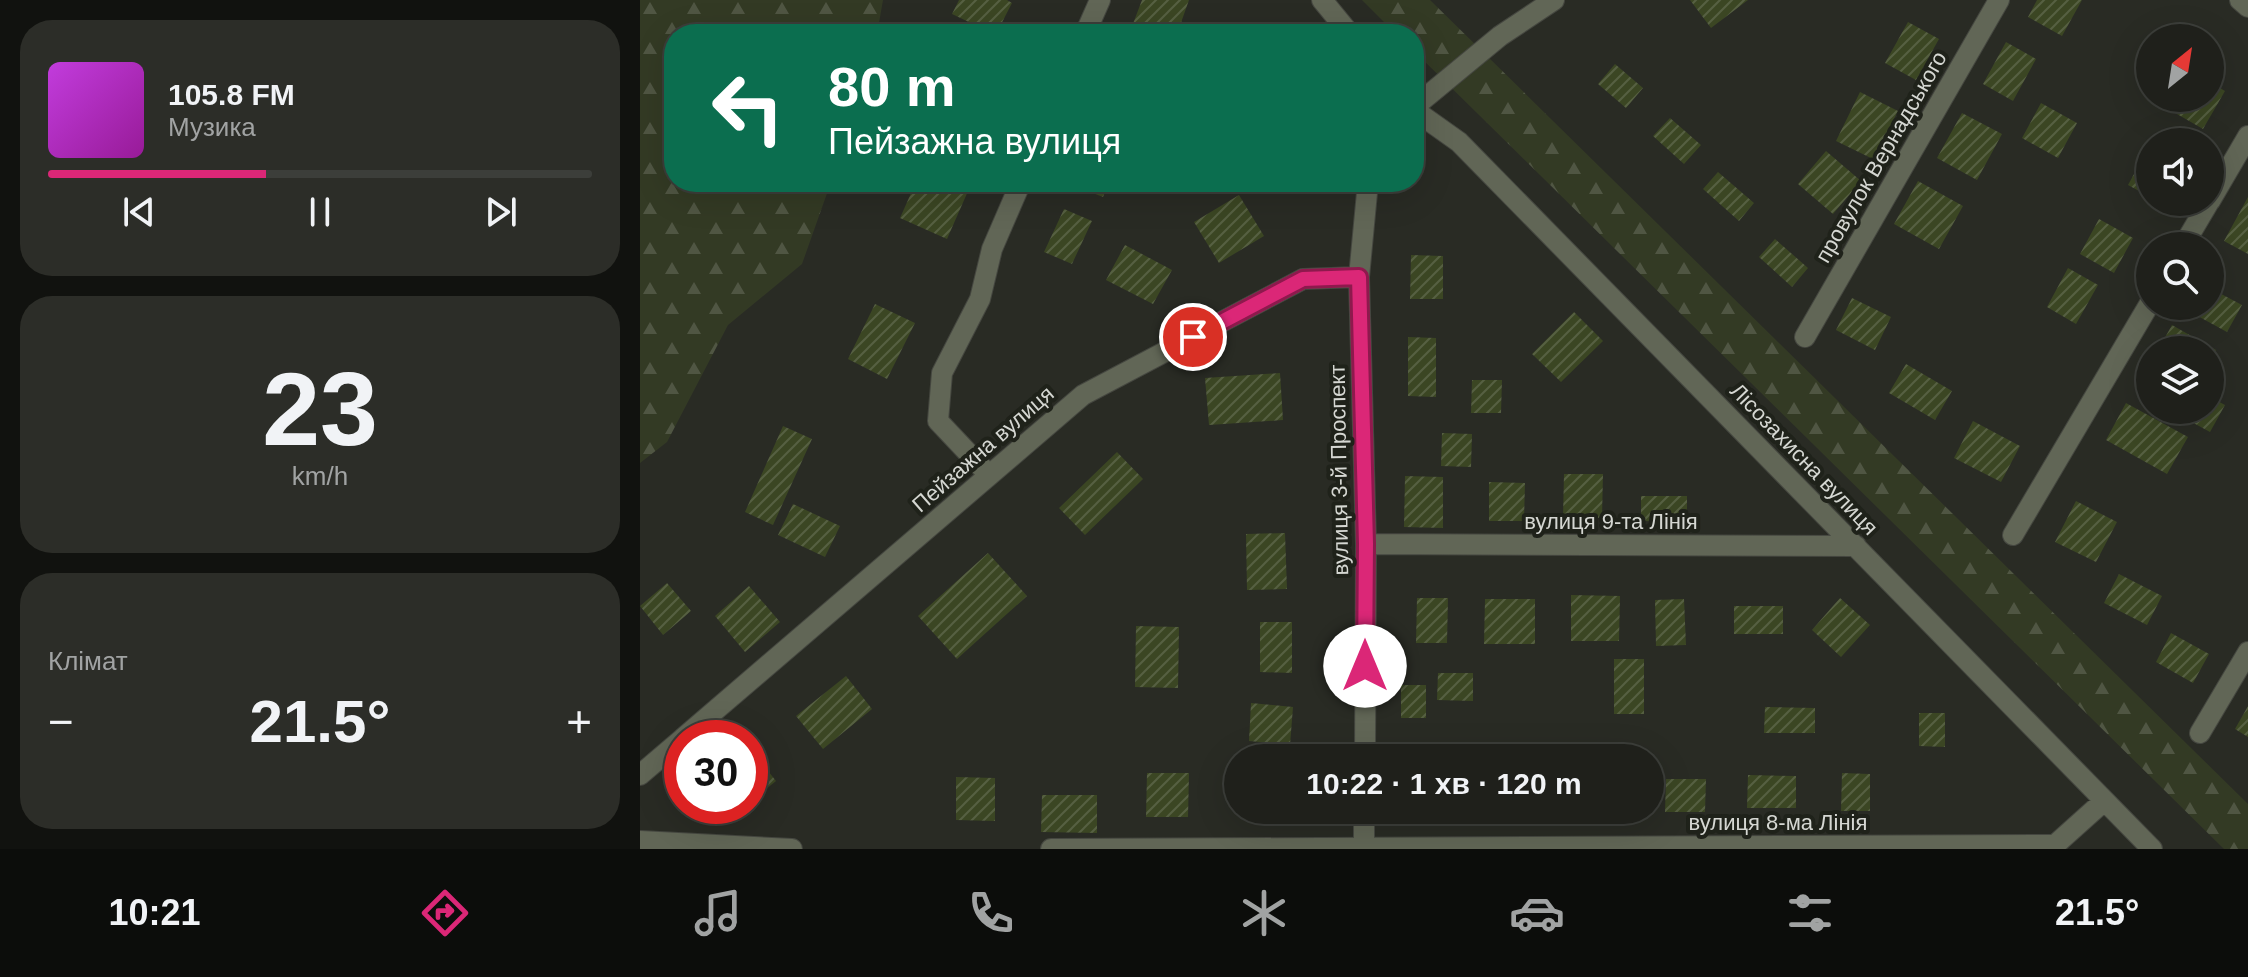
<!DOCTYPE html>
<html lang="uk">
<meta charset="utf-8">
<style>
body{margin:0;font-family:Helvetica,sans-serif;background:#2c2d28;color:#f1f3f6;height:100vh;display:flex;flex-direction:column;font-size:30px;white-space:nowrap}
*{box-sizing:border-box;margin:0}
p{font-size:26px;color:#a1a3a3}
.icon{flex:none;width:44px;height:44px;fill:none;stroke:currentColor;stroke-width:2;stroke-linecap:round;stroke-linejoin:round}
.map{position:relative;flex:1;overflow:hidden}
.sheet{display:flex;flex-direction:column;gap:20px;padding:20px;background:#11120f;width:640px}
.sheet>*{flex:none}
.guide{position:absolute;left:24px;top:24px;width:760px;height:168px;border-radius:32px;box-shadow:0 8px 32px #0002,0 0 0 2px #3c3e3a;background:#0b6e4f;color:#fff;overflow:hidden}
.needle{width:52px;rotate:30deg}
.tools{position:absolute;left:1496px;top:24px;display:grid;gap:16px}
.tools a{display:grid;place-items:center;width:88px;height:88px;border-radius:50%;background:#1f201b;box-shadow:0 8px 32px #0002,0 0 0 2px #3c3e3a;font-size:40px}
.speed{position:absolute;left:24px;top:720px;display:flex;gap:16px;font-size:40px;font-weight:700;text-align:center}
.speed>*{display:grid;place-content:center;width:104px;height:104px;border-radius:50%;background:#1f201b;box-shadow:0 8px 32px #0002,0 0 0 2px #3c3e3a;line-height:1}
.speed .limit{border:12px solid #d22;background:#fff;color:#111}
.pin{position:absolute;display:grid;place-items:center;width:68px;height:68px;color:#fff;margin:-34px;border:4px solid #fff;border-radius:50%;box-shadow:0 2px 8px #0007}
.me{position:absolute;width:88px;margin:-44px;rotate:0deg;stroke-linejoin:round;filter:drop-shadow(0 0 6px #0008)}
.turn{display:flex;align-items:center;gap:28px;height:168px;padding:0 32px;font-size:36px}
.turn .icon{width:104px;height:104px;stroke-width:2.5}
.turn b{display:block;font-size:56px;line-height:68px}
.big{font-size:60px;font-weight:600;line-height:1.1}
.sheet .tile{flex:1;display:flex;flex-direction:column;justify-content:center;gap:12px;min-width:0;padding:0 28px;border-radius:32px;background:#2c2d28}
.sheet .dial{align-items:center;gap:0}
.dial b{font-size:104px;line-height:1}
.song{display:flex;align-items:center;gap:24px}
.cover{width:96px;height:96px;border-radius:12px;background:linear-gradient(135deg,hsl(290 70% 55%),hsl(300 70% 35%))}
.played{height:8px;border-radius:4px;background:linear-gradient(90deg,#db2777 40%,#3c3e3a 40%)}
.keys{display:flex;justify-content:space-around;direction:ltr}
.heat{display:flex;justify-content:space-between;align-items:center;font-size:44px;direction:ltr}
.trip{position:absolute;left:584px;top:744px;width:440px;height:80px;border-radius:40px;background:#1f201b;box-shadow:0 8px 32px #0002,0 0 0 2px #3c3e3a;font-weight:600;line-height:80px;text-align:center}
.dock{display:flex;height:128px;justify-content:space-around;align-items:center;background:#0c0d0b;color:#a1a3a3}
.dock .icon{width:56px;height:56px}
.dock .selected{color:#db2777}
.dock b{font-size:36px;color:#f1f3f6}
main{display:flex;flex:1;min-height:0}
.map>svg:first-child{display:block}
.forest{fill:url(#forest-firs)}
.building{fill:url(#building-hatch)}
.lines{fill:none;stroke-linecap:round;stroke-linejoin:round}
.minor-casing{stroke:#454740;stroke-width:22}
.minor{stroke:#616656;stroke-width:20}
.route-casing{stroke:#8e194d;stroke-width:20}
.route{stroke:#db2777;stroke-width:14}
.labels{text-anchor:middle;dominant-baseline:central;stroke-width:8;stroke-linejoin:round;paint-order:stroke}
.street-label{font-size:22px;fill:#d5d7d2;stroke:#1f221a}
</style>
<main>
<section class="sheet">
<div class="tile">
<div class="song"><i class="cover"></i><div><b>105.8 FM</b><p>Музика</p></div></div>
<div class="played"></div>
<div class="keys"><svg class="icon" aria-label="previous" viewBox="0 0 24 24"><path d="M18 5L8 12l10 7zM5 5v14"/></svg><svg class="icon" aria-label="pause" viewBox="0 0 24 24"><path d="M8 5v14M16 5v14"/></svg><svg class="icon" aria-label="next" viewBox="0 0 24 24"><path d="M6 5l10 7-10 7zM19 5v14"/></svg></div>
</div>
<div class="tile dial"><b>23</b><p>km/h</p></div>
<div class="tile"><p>Клімат</p>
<div class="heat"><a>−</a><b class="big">21.5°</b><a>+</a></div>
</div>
</section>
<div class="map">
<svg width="1608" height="849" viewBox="0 0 1608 849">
<defs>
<pattern id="forest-firs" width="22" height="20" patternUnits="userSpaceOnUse" patternTransform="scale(2)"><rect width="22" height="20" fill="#333a24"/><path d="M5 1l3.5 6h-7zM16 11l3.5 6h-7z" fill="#505643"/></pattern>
<pattern id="building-hatch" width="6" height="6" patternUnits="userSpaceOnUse" patternTransform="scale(2)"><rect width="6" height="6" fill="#3b4623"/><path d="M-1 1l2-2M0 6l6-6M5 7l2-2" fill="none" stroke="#566042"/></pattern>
</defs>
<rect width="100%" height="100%" fill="#292b24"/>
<path class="forest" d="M 0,0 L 243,0 L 237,34 L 34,34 L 34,182 L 191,182 L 162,264 L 88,325 L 27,442 L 0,463 Z
M 722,0 L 790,0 L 1608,804 L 1608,849 L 1584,849 L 774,51 L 774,34 L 756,34 Z"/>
<path class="building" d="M 319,0 L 367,0 L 372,3 L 356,34 L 354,34 L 312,14 Z
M 502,0 L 549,0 L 537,34 L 504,34 L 491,29 Z
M 1050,0 L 1108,0 L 1071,28 Z
M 1397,0 L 1442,0 L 1422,36 L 1388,17 Z
M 1268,22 L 1299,39 L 1276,80 L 1245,63 Z
M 1366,42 L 1396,59 L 1373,101 L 1343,84 Z
M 975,64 L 1003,88 L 986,108 L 958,84 Z
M 1570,82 L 1585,91 L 1563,129 L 1530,110 L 1537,98 L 1570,98 Z
M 1220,92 L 1258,111 L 1233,159 L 1196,141 Z
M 1401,103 L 1437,123 L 1418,158 L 1382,138 Z
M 1322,113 L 1362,134 L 1337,180 L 1297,158 Z
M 1030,118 L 1061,145 L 1044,164 L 1013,136 Z
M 1510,145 L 1510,197 L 1488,185 Z
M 1186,151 L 1221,181 L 1193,214 L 1158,184 Z
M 1078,172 L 1114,203 L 1099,221 L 1063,189 Z
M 1278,181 L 1323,206 L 1299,249 L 1254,224 Z
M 276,182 L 332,182 L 307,239 L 260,218 Z
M 425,182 L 469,182 L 463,197 Z
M 599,195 L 624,236 L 579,263 L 554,222 Z
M 1608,197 L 1608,254 L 1584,241 Z
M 424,209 L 452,221 L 432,264 L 404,252 Z
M 1459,219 L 1493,238 L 1474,273 L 1440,254 Z
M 1135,239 L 1168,268 L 1152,287 L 1119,257 Z
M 485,245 L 532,270 L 513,304 L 466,280 Z
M 771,255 L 803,256 L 803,299 L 770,299 Z
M 1428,268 L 1458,285 L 1436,324 L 1407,307 Z
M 1570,288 L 1602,305 L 1587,332 L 1543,308 L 1544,306 L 1570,306 Z
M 1212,298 L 1251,317 L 1235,350 L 1196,330 Z
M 235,304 L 275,323 L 247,379 L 208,359 Z
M 934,312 L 963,341 L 921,382 L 892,354 Z
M 1532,325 L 1576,350 L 1570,359 L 1570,350 L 1518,350 Z
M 768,337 L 796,338 L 796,397 L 768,396 Z
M 1266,364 L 1312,391 L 1295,420 L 1249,393 Z
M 640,373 L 643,420 L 569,425 L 565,378 Z
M 832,380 L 862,380 L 861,413 L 831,413 Z
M 1570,397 L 1585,405 L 1570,432 L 1548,420 L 1554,410 L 1570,410 Z
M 1486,403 L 1548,437 L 1527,474 L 1466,440 Z
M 1333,421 L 1380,446 L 1361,482 L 1314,458 Z
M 143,426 L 172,439 L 133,525 L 105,512 Z
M 802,433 L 832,434 L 831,467 L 801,466 Z
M 477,452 L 503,479 L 445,535 L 419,508 Z
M 924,474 L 963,474 L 962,518 L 923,518 Z
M 765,476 L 803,477 L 803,528 L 764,527 Z
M 849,482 L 885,483 L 884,521 L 849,521 Z
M 1001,496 L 1047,496 L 1047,522 L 1001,521 Z
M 1436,501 L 1477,522 L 1456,562 L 1415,542 Z
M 153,504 L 200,526 L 185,557 L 138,535 Z
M 645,533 L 647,589 L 607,590 L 606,534 Z
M 348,553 L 387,596 L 317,659 L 278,616 Z
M 1479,574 L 1522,596 L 1507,625 L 1464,603 Z
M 27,583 L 51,611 L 23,635 L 0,606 Z
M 109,586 L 140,622 L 105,652 L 75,616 Z
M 931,595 L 980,596 L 979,641 L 931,641 Z
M 777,598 L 808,598 L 807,643 L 776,643 Z
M 1200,598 L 1230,625 L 1201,657 L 1172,630 Z
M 845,599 L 895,599 L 895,644 L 844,644 Z
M 1044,599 L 1046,645 L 1016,646 L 1015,600 Z
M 1094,606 L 1143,606 L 1143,634 L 1094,634 Z
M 620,622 L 652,622 L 652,673 L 620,672 Z
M 496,626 L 539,627 L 538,688 L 495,687 Z
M 1531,633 L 1569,654 L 1553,683 L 1516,662 Z
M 974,659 L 1004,659 L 1004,714 L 974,714 Z
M 798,673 L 833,673 L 833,701 L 797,700 Z
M 206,676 L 232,709 L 183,749 L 156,716 Z
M 761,685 L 786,685 L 786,718 L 761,718 Z
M 611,703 L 653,707 L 650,745 L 609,741 Z
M 1608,706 L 1608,737 L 1595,729 Z
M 1125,707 L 1175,708 L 1175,733 L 1124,733 Z
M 1279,713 L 1305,713 L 1305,747 L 1279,746 Z
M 110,748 L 136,781 L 110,802 Z
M 507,773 L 549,773 L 548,817 L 506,817 Z
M 1202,773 L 1230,774 L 1230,811 L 1201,811 Z
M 1108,775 L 1156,776 L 1156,808 L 1107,808 Z
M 316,777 L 355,778 L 355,821 L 316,820 Z
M 1026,779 L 1066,779 L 1065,812 L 1025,812 Z
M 402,795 L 457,795 L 457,833 L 401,832 Z
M 605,810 L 669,810 L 669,817 L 605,816 Z
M 773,810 L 811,810 L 811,814 L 773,814 Z
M 940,810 L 983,810 L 983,814 L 940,814 Z"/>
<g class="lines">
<g class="minor-casing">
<path id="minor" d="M 682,0 L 710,34
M 1600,0 L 1608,7
M 445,34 L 460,0
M 774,107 L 860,36 L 914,0
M 774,110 L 819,142 L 1512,849
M 1570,201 L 1608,136
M 1543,246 L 1569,202
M 1165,337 L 1359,0
M 349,475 L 298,421 L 302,373 L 340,299 L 352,249 L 381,182
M 1373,535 L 1510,303
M 726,544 L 1216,546
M 1560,733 L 1608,652
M 43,738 L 443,395 L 663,279 L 719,277
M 725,758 L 726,544 L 719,277 L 728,182
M 0,775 L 42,739
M 0,841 L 152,849
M 411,849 L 1415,845 L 1464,801
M 724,849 L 724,810"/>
</g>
<use href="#minor" class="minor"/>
</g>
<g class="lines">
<g class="route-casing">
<path id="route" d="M 553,337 L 663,279 L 719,277 L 726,544 L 725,666"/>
</g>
<use href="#route" class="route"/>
</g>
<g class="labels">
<g class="street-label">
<text transform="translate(1241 157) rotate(-60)">провулок Вернадського</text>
<text transform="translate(343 449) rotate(-41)">Пейзажна вулиця</text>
<text transform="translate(1164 459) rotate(46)">Лісозахисна вулиця</text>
<text transform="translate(699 470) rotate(-91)">вулиця 3-й Проспект</text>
<text x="971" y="521">вулиця 9-та Лінія</text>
<text x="1138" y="822">вулиця 8-ма Лінія</text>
</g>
</g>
</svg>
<div class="tools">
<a><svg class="needle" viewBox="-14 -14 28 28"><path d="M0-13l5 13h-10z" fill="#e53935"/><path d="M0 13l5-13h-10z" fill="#a1a3a3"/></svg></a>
<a><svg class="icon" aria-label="sound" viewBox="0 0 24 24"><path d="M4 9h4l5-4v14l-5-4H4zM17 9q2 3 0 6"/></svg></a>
<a><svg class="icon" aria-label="search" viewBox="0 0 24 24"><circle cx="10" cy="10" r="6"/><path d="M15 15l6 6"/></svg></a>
<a><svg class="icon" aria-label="layers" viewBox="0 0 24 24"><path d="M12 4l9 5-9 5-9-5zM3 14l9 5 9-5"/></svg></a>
</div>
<div class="speed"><div class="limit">30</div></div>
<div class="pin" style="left:553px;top:337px;background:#d93025"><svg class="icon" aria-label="arrive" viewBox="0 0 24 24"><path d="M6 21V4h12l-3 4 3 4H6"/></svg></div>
<svg class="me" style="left:725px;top:666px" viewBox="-20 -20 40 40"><circle r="19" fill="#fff"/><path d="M0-13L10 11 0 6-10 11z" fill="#db2777"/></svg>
<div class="trip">10:22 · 1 хв · 120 m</div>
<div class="guide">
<div class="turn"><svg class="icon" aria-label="left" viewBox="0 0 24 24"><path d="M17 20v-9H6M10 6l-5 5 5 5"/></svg><div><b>80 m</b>Пейзажна вулиця</div></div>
</div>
</div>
</main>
<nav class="dock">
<b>10:21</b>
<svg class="icon selected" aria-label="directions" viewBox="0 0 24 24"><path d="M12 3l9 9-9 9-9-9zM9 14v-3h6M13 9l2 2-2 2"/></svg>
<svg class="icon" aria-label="music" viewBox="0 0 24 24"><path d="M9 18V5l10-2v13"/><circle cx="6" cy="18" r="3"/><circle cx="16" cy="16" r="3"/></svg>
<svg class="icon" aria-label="phone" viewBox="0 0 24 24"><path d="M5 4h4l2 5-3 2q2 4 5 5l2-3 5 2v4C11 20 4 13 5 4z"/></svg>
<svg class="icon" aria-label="climate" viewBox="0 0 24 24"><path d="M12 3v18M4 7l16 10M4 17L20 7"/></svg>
<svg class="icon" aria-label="car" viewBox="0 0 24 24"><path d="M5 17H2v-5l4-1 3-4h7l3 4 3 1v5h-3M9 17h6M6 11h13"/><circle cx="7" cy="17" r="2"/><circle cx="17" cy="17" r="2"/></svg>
<svg class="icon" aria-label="filters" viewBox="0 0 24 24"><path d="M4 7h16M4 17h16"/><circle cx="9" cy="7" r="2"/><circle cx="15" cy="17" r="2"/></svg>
<b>21.5°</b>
</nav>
